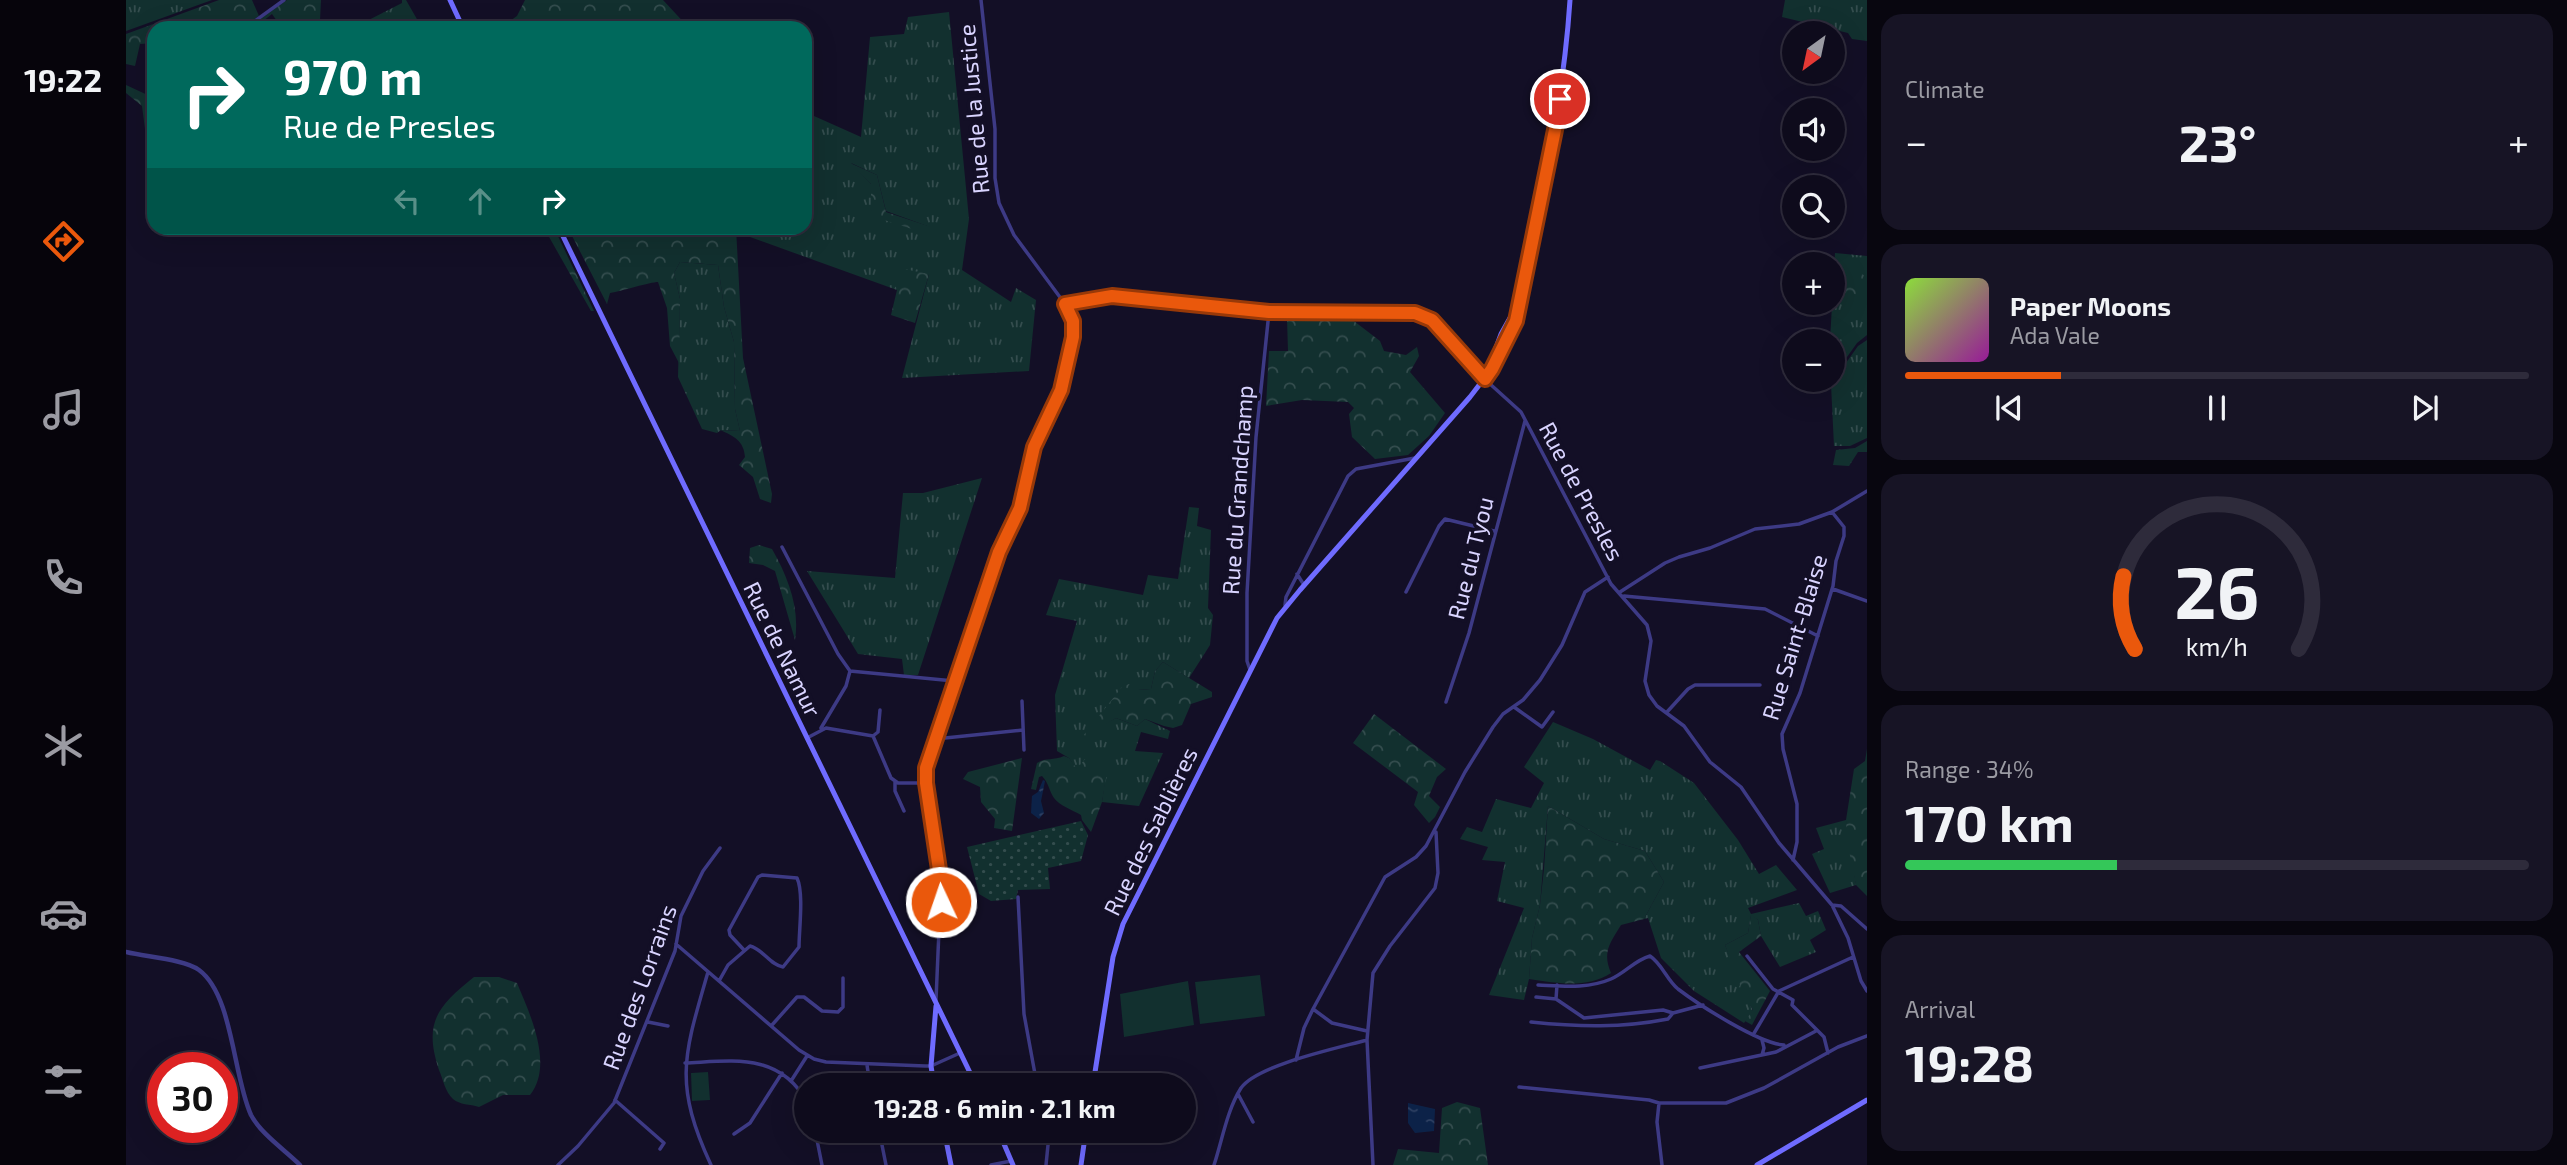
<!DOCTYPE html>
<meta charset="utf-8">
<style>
body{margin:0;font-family:"Exo 2",sans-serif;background:#171425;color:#f1f3f6;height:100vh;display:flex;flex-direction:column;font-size:26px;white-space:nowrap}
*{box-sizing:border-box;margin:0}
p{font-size:23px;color:#9b9ba3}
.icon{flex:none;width:38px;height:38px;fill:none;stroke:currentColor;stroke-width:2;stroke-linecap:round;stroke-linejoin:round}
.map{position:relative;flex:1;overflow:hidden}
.panel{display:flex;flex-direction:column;gap:14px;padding:14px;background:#08060f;width:700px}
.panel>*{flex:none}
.guide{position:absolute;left:21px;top:21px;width:665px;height:214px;border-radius:21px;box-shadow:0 7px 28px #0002,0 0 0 2px #2e2b3b;background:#00695c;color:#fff;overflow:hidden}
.needle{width:46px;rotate:213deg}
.fabs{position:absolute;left:1656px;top:21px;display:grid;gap:14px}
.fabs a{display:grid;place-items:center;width:63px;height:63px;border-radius:50%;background:#0e0b1c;box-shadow:0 7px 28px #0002,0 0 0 2px #2e2b3b;font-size:35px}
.speed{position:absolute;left:21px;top:1052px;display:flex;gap:14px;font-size:35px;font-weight:700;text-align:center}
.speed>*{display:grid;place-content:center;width:91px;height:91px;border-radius:50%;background:#0e0b1c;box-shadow:0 7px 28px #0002,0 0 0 2px #2e2b3b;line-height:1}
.speed .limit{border:10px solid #d22;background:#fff;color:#111}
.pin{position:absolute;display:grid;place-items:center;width:60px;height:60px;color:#fff;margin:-30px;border:4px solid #fff;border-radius:50%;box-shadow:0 2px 7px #0007}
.me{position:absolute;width:77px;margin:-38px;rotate:357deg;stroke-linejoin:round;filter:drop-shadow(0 0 5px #0008)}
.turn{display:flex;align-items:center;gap:24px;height:147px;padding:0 21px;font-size:32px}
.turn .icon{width:91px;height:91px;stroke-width:2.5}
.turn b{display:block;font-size:49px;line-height:60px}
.lanes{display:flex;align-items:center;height:66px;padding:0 21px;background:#0003;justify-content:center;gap:35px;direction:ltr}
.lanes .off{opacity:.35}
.big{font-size:52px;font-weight:700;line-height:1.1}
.panel .tile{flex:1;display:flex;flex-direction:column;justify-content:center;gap:10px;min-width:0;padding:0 24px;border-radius:21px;background:#171425}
.panel .dial{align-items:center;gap:0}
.dial svg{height:182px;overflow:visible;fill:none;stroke:#2e2b3b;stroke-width:7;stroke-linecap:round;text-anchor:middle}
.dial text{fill:#f1f3f6;stroke:none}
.song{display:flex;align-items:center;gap:21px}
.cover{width:84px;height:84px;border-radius:10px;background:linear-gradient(135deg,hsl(90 70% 55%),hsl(300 70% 35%))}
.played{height:7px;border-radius:4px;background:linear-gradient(90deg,#ea580c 25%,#2e2b3b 25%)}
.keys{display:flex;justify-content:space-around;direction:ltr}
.heat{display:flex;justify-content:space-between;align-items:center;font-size:38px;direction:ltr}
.charge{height:10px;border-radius:5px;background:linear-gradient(90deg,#34c759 34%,#2e2b3b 0)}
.trip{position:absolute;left:668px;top:1073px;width:402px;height:70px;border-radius:35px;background:#0e0b1c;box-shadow:0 7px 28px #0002,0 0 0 2px #2e2b3b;font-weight:700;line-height:70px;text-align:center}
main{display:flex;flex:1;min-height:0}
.tab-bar{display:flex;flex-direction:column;width:126px;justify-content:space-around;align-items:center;background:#06040b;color:#9b9ba3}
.tab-bar .icon{width:49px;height:49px}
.tab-bar .active{color:#ea580c}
.tab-bar b{font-size:32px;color:#f1f3f6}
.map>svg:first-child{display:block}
.grass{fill:url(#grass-tufts);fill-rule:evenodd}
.forest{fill:url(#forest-crowns)}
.park{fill:#12302f}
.garden{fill:url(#garden-dots)}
.water{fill:url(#water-ripples)}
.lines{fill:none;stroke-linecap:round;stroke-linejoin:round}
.minor{stroke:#3d3a85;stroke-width:3.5}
.tertiary{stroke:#3d3a85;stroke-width:4.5}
.secondary{stroke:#6f6bff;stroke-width:5}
.route-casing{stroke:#983908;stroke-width:18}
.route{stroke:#ea580c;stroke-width:12}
.labels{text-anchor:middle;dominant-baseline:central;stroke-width:7;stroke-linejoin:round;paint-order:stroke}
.street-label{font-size:23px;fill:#d9d4ff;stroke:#130f26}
</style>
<main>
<nav class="tab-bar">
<b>19:22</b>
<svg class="icon active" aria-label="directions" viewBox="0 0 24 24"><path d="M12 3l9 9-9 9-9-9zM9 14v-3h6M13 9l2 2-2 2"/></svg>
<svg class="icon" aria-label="music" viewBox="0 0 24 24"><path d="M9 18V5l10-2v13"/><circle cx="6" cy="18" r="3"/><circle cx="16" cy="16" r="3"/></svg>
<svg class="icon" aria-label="phone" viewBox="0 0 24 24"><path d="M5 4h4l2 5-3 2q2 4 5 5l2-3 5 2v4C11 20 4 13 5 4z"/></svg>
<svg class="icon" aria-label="climate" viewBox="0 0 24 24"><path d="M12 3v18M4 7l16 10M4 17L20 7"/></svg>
<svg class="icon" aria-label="car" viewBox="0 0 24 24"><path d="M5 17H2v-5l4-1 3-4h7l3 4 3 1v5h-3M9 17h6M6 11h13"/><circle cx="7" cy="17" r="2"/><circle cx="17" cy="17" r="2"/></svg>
<svg class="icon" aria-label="filters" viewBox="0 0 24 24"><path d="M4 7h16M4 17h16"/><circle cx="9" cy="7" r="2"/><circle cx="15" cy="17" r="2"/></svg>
</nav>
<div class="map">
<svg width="1741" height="1165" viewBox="0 0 1741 1165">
<defs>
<pattern id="grass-tufts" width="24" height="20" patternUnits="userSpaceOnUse" patternTransform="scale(1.75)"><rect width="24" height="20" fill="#12302f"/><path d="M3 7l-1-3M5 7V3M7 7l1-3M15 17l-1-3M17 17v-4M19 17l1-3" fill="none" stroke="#344d4e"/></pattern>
<pattern id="forest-crowns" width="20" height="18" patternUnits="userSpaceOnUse" patternTransform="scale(1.75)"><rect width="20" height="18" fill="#12302f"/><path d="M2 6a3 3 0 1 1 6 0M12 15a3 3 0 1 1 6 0" fill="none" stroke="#344d4e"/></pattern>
<pattern id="garden-dots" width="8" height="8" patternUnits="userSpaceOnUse" patternTransform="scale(1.75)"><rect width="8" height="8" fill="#12302f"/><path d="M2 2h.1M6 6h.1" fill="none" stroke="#344d4e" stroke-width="1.8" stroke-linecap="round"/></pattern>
<pattern id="water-ripples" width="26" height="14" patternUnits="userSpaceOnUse" patternTransform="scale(1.75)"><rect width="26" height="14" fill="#0c2248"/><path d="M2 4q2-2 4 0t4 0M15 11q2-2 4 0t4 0" fill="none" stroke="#2f4163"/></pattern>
</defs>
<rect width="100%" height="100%" fill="#130f26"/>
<path class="grass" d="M 0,0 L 86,0 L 0,31 Z
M 276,0 L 280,0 L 296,28 L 209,28 L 231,26 L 276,3 Z
M 1659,0 L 1741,0 L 1741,41 L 1726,39 L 1722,33 L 1656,17 Z
M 823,12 L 843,219 L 836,270 L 885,302 L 890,288 L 910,300 L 903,371 L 776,378 L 803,274 L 771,290 L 613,233 L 610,228 L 679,228 L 679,112 L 735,137 L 744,37 L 778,34 L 782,17 ZM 725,163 L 751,175 L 760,211 L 804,227 L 745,210 L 745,184 Z
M 1709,253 L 1741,256 L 1741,335 L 1731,343 L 1706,378 L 1706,341 L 1704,341 Z
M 554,262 L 592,265 L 598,307 L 608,342 L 609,409 L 614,431 L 595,430 L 591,433 L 576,429 L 552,377 L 554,299 L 548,273 Z
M 1741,340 L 1741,438 L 1724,446 L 1708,446 L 1705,384 L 1732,346 Z
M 1741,441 L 1741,452 L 1732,452 L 1723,466 L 1707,465 L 1710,450 L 1729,448 Z
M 856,478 L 792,675 L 778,675 L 776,659 L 732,654 L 681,571 L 769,578 L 777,493 L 797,493 Z
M 1063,507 L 1073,508 L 1071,526 L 1085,530 L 1082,608 L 1087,615 L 1084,645 L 1063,678 L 1037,662 L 1029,671 L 1025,689 L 1012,690 L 977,725 L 990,718 L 1011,726 L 1019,719 L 1044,731 L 1042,739 L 1015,732 L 1009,751 L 1037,753 L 1013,806 L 976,802 L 981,766 L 951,770 L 943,758 L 931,751 L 929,695 L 951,621 L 920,615 L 933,579 L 1017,595 L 1022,575 L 1052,579 Z
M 1427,722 L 1467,739 L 1524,770 L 1530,760 L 1534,761 L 1568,783 L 1612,840 L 1633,874 L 1650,865 L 1671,890 L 1622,908 L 1625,914 L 1673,903 L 1680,916 L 1692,911 L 1700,930 L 1684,940 L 1690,952 L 1654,967 L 1635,936 L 1632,920 L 1625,915 L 1622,933 L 1599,945 L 1627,1011 L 1618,1023 L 1568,991 L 1535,958 L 1522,918 L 1518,919 L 1538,882 L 1519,851 L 1478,839 L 1422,806 L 1414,905 L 1406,938 L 1403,979 L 1398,1000 L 1363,995 L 1398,908 L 1371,901 L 1379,862 L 1356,860 L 1362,847 L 1334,839 L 1341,827 L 1356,832 L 1370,799 L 1405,808 L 1418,783 L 1398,767 Z
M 1720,820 L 1730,885 L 1704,893 L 1686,854 L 1698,849 L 1690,828 Z"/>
<path class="forest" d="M 93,0 L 126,0 L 133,16 L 115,28 L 28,28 L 28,43 L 14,44 L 9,66 L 0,64 L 0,34 Z
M 161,0 L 195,0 L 194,20 L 177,28 L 156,28 L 146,14 L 128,28 L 121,28 Z
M 399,0 L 537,0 L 563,28 L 385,28 L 384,21 L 391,16 Z
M 0,85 L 28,98 L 28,131 L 19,129 L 16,106 L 0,93 Z
M 724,163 L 751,175 L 760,212 L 805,227 L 792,231 L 749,217 L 745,210 L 745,184 Z
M 418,228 L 428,228 L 468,311 L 465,311 Z
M 442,228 L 610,228 L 617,358 L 646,494 L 645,503 L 634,499 L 627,477 L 613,465 L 619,457 C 618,441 608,436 594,430 L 614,431 L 609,409 L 608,342 L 598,307 L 592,265 L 554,262 L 548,273 L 554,299 L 553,363 L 544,346 L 541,308 L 532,282 C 524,282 496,291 484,293 L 481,304 Z
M 773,268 L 803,274 L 789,323 L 765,315 L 771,290 L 768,282 Z
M 1725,268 L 1732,269 L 1741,279 L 1741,296 L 1714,292 L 1712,274 Z
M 1161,318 L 1224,318 L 1254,341 L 1258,351 L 1280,355 L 1291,347 L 1293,356 L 1284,372 L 1319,413 L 1303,436 L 1282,455 L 1249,459 L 1226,437 L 1223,414 L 1228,408 L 1222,402 L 1176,400 L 1140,406 L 1143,351 L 1162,351 Z
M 633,545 L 646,549 C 662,577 674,608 669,640 L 649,571 L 637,565 L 623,563 L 624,548 Z
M 1037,662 L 1086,692 L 1086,697 L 1065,704 L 1056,725 L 1047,728 L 1038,726 L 1019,719 L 1011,726 L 990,718 L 953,741 L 996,687 L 1003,684 L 1012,690 L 1025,689 L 1029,671 Z
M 1248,714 L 1320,769 L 1311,777 L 1303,796 L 1314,807 L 1309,817 L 1303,823 L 1288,805 L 1292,792 L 1227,743 Z
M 1741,749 L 1741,896 L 1730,885 L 1721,841 L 1720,820 L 1728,769 L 1739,761 Z
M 938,756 L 943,758 L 951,769 L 959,759 L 982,766 L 976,802 L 965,832 L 956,820 L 955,815 C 946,810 933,805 928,798 C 923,791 923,783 916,776 L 913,777 L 910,790 L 905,789 L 911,763 C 920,757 928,761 938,756 Z
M 896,758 L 886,831 L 868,828 L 869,819 L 855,802 L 854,787 L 837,779 L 842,772 Z
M 1422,806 L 1478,839 L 1519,851 L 1538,882 L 1518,919 L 1495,925 C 1484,943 1476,952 1485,973 C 1461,989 1429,983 1403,979 L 1406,938 L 1414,905 L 1418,869 Z
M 1625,914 L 1632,920 L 1635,936 L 1613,952 L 1644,991 L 1626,1025 L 1619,1021 L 1627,1010 L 1619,996 L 1612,996 L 1611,990 L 1614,985 L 1599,945 L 1622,933 Z
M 348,977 L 373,977 L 391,983 C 404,1014 428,1065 404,1095 L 377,1095 L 353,1107 C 344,1104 334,1105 327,1099 C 319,1092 317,1079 313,1070 C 297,1022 312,1006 348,977 Z
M 1331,1102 L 1354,1108 L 1362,1165 L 1267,1165 L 1272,1149 L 1313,1153 L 1316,1108 Z"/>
<path class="park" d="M 1134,975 L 1139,1016 L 1074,1024 L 1069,982 Z
M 1062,981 L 1068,1025 L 998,1037 L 994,994 Z
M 582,1072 L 584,1100 L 566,1101 L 565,1073 Z"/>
<path class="garden" d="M 955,821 L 962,835 L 955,861 L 922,868 L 924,889 L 892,890 L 890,899 L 865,901 L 853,894 L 841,847 Z"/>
<path class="water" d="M 917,780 L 919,781 L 915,801 L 918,813 L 913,819 L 905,813 L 906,796 L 912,792 Z
M 1282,1103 L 1309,1109 L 1308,1131 L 1289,1133 L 1282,1123 Z"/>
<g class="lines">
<path class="minor" d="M 119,28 L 158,0
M 939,304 L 986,296 L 1143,312 L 1289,313 L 1306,320 L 1353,374 L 1395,412 L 1485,584 L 1521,625 L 1525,641 L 1519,681 L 1523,695 L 1531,706 L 1558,726 L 1584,762 L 1615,787 L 1653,843 L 1706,905 L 1722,938 L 1735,981 L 1741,991
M 656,547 L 712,654 L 724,671
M 1171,574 L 1178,585
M 1707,589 L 1741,601
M 1280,592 L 1313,526 L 1319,519 L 1368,531
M 1494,592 L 1539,563 L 1553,557 L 1584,548 L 1629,529 L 1673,524 L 1706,512 L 1741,491
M 1498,596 L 1639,609 L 1692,636
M 1159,605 L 1160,597 L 1222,476 L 1230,469 L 1289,458
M 1124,670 L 1121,661 L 1121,593 L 1130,437 L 1143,312
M 724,671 L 828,681
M 896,701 L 898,750
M 1320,702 L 1343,633 L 1399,421
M 1388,707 L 1416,727 L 1427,712
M 1541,712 L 1562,689 L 1569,685 L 1634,685
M 695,728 L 720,686 L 724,671
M 747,736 L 752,732 L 754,710
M 810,737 L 819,738 L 897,730
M 681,738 L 700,728 L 747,736 L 765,778 L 772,783 L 800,783
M 769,781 L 769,791 L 778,811
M 1667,860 L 1671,842 L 1671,804 L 1657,749 L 1656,734 L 1674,693 L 1707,586 L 1710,561 L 1718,536 L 1718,527 L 1706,512
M 892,897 L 898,1014 L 911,1085
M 1706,905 L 1715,906 L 1741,929
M 550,944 L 673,1050 L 688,1059 L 700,1062 L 799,1066 L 805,1066 L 834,1053
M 1621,956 L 1647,989 L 1667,1000 L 1666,1005 L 1698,1037 L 1702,1053
M 582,972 C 558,1055 547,1083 585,1165
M 593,981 L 602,965 L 624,946 C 637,949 644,965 657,967 L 673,947 C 673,930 678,893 671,878 L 636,875 L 632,877 L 603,930 L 604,935 L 618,950
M 1412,985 C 1436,986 1462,989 1485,979 C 1499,973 1509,960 1524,956 C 1536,964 1541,980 1552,989 C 1573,1005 1634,1044 1658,1045
M 1410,997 L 1430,999 L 1458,1018 L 1537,1010 L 1547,1013
M 1430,999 L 1431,985
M 810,1000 L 815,883 L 800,783 L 800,768 L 873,552 L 894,508 L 908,447 L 935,390 L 947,337 L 947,321 L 939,304 L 888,235 L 873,203 L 869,178 L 869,129 L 855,0
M 1187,1009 L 1206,1023 L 1241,1031
M 522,1022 L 542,1026
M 1405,1022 C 1453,1027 1496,1028 1542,1019 L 1547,1013 L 1577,1005
M 646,1025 L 671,997 L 678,997 L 696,1011 L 712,1012 L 717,1007 L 717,978
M 1627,1035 L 1653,991 L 1727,957
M 1636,1055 L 1638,1048 L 1636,1040
M 1170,1060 L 1178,1028 L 1187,1009 L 1259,877 L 1290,857 L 1300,846 L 1339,772 L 1367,727 L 1377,714 L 1397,700 L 1414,680 L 1436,645 L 1459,592 L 1482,577
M 559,1063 C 607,1061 653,1052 681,1102
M 741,1065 L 744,1085
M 1574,1068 L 1650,1052 L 1690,1031
M 665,1081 L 681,1056
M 1393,1087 L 1523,1100 L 1533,1103 L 1600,1103 L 1638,1088 L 1712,1047 L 1741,1036
M 1112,1094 L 1127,1122
M 489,1100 L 538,1143 L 534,1149
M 1533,1103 L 1531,1122 L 1536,1165
M 689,1130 L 696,1165
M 753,1130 L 760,1165
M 920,1130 L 922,1145 L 920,1165
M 608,1134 L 624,1123 L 656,1073
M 432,1165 L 452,1146 L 488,1103 L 549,951 L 555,916 L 577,871 L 594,848
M 865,1165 L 885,1161
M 1088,1165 C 1096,1141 1101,1110 1115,1088 C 1131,1065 1212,1048 1241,1040
M 1247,1165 L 1241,1040 L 1247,973 L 1264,946 L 1309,888 L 1312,873 L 1310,832"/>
<path class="tertiary" d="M 0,952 C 19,957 58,959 73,970 C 107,995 107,1076 125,1115 C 135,1134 159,1150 174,1165"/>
<path class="secondary" d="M 324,0 L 337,28
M 433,228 L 850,1085
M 1361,372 L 1375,334 L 1393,302
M 808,1085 L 805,1066 L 810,1006
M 967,1085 L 987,957 L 997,924 L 1151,618 L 1174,590 L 1344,397 C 1362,375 1377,352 1388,325 C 1400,294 1404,259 1410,226 C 1425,151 1439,77 1444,0
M 818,1130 L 825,1165
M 872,1130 L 887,1165
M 955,1165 L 960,1130
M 1631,1165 L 1741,1100"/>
</g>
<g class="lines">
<g class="route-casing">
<path id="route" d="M 815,902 L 815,883 L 800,783 L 800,768 L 873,552 L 894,508 L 908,447 L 935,390 L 947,337 L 947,321 L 939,304 L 986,296 L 1143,312 L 1289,313 L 1306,320 L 1359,379 L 1366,369 L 1390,321 L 1430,125 L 1434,99"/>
</g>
<use href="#route" class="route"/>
</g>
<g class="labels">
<g class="street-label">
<text transform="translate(847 109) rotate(-95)">Rue de la Justice</text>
<text transform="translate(1111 490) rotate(-86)">Rue du Grandchamp</text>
<text transform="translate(1456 491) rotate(62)">Rue de Presles</text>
<text transform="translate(1344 558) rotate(-76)">Rue du Tyou</text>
<text transform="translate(1668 637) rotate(-73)">Rue Saint-Blaise</text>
<text transform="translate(657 649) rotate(64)">Rue de Namur</text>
<text transform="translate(1024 831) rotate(-64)">Rue des Sablières</text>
<text transform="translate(513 987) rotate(-70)">Rue des Lorrains</text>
</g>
</g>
</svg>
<div class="fabs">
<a><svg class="needle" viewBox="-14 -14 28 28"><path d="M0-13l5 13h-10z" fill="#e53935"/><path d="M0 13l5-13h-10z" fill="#9b9ba3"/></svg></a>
<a><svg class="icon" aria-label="sound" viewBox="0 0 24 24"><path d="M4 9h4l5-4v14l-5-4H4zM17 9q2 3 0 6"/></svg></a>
<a><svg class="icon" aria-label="search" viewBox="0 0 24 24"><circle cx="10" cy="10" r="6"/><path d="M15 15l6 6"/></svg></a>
<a>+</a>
<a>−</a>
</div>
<div class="speed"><div class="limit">30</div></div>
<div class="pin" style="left:1434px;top:99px;background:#d93025"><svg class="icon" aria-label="arrive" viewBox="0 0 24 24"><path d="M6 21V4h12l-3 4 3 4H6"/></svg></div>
<svg class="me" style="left:815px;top:902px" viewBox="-20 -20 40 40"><circle r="17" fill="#ea580c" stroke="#fff" stroke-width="3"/><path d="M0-11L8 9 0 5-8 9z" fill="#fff"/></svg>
<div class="trip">19:28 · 6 min · 2.1 km</div>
<div class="guide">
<div class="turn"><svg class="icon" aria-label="right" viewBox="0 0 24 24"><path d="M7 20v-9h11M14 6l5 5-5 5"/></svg><div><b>970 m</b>Rue de Presles</div></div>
<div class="lanes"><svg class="icon off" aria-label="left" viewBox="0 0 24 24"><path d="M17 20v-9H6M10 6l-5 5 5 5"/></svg><svg class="icon off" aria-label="ahead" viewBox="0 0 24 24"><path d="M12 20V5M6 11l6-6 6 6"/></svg><svg class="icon" aria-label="right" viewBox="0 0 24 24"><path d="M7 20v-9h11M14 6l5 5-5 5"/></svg></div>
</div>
</div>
<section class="panel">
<div class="tile"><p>Climate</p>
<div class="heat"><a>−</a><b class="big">23°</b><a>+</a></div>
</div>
<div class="tile">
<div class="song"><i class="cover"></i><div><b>Paper Moons</b><p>Ada Vale</p></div></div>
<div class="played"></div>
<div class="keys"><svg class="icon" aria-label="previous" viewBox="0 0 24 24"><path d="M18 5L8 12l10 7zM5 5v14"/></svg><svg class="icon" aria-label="pause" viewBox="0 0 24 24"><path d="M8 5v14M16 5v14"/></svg><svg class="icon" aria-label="next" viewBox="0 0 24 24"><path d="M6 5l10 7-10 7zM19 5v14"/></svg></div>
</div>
<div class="tile dial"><svg viewBox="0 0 100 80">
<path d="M14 69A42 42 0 1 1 86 69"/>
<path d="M14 69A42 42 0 0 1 9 37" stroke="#ea580c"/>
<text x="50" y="56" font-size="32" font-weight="700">26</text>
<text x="50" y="72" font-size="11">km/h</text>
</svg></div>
<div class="tile"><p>Range · 34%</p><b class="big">170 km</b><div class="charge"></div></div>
<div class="tile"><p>Arrival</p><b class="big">19:28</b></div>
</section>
</main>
